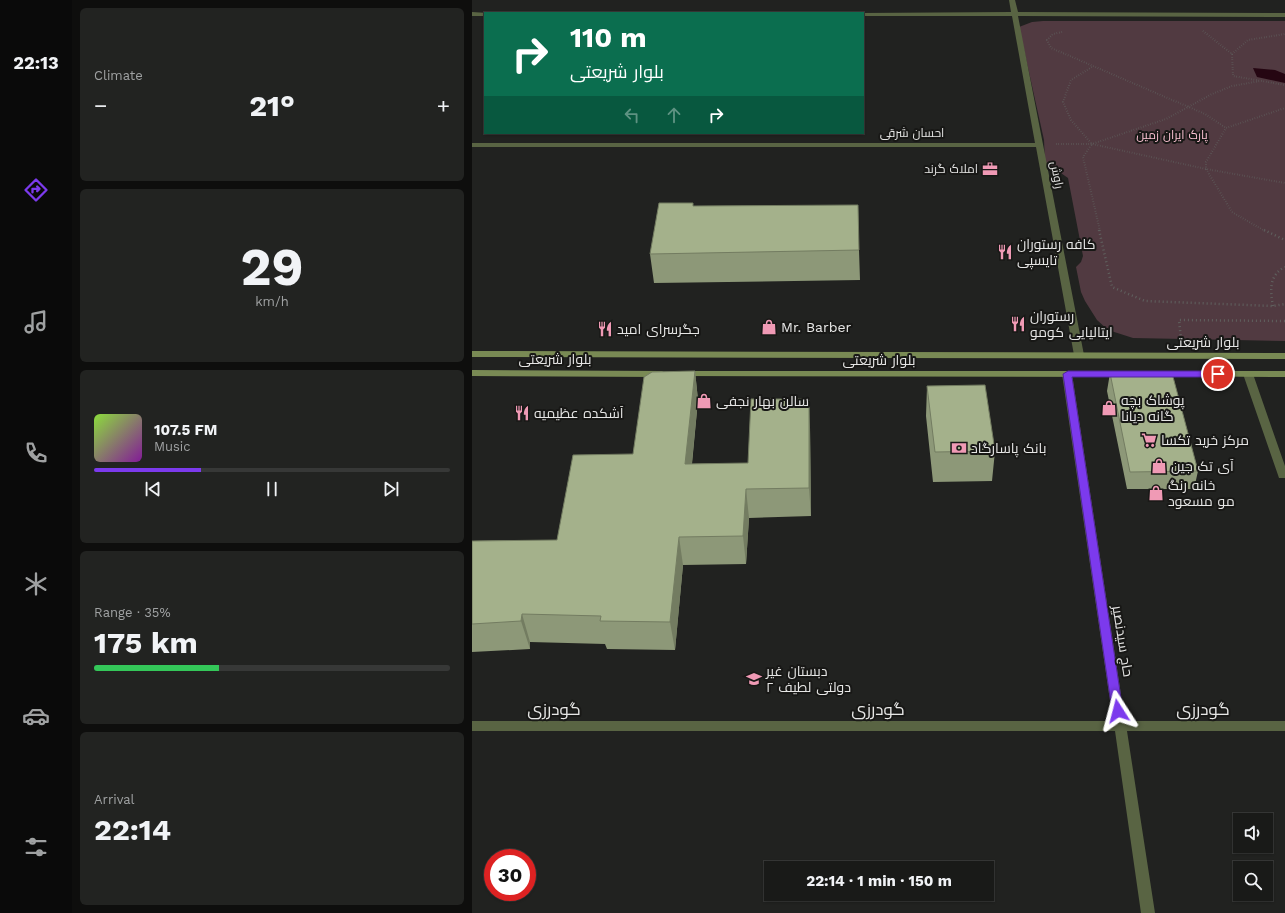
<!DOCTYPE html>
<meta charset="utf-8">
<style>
body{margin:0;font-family:"Work Sans",Cairo,sans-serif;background:#222321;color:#f1f3f6;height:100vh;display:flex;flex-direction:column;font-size:15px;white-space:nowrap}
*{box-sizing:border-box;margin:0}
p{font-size:13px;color:#9fa1a2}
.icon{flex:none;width:22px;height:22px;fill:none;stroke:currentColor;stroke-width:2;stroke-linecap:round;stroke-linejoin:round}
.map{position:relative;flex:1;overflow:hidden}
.details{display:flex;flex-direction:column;gap:8px;padding:8px;background:#0e0e0d;width:400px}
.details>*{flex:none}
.top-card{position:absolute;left:12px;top:12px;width:380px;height:122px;border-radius:0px;box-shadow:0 1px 3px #0004,0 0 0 1px #373837;background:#0b6e4f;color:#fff;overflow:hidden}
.controls{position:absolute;left:761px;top:813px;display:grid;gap:8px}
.controls a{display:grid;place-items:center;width:40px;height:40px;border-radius:0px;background:#191a18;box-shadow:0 1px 3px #0004,0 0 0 1px #373837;font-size:20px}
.speed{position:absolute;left:12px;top:849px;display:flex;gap:8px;font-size:20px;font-weight:700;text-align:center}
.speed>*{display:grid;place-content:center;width:52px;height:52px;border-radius:50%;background:#191a18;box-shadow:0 1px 3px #0004,0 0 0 1px #373837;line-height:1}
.speed .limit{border:6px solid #d22;background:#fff;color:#111}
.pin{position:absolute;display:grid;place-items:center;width:34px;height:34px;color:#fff;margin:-17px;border:2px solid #fff;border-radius:50%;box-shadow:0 1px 4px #0007}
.me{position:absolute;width:44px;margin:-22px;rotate:351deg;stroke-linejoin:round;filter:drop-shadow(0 0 3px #0008)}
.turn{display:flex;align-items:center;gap:14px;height:84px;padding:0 20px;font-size:18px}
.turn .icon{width:52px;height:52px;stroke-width:2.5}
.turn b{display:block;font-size:28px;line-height:34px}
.lanes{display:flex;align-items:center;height:38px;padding:0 20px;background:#0003;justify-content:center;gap:20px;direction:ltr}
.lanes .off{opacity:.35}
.big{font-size:30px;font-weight:700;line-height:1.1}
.details .widget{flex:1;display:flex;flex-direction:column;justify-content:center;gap:6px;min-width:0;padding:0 14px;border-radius:6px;background:#222321}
.details .dial{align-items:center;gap:0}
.dial b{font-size:52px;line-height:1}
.song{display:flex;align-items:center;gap:12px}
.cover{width:48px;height:48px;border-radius:6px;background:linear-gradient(135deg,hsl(90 70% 55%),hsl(290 70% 35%))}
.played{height:4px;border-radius:2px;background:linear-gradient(90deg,#7c3aed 30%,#373837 30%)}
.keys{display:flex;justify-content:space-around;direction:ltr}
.heat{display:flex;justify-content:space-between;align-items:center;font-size:22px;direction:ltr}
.charge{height:6px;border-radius:3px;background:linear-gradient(90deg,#34c759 35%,#373837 0)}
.trip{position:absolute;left:292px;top:861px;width:230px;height:40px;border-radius:0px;background:#191a18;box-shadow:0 1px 3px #0004,0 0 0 1px #373837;font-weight:700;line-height:40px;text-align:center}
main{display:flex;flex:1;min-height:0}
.menu{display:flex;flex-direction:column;width:72px;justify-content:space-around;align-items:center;background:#0a0a0a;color:#9fa1a2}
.menu .icon{width:28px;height:28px}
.menu .active{color:#7c3aed}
.menu b{font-size:18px;color:#f1f3f6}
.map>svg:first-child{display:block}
.green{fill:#513a41}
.water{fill:#250612}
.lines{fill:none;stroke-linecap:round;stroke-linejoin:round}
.path-far1{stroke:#60615f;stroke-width:2;stroke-dasharray:0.5 2;stroke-linecap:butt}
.path{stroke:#60615f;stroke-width:2.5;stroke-dasharray:1 3;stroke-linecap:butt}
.lane{fill:#596443;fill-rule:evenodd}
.street{fill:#596443;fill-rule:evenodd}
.secondary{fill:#798a54;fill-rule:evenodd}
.wall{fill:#8d9878}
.shaded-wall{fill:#737c61}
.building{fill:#a4b18b;stroke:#737c61}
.route{fill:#7c3aed;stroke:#51269a}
.labels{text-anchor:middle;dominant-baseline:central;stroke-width:4;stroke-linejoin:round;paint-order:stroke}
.far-street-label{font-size:12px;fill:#e6e6e5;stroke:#181816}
.far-park-label{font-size:12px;fill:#f9c0d1;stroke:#181816}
.far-poi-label{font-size:12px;fill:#e6e6e5;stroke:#181816;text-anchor:end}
.poi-label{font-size:14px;fill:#e6e6e5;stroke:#181816;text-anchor:start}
.street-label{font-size:14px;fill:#e6e6e5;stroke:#181816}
.near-street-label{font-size:17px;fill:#e6e6e5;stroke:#181816}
</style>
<main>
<nav class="menu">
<b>22:13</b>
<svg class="icon active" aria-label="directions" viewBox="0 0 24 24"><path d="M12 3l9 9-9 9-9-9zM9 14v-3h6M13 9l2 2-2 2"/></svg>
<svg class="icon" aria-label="music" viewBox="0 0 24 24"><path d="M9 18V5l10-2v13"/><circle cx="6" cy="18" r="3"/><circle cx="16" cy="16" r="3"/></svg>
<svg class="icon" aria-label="phone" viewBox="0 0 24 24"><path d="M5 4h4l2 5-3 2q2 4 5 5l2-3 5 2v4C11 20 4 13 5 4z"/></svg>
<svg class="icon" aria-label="climate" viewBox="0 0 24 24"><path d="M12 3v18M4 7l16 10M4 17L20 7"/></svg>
<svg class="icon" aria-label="car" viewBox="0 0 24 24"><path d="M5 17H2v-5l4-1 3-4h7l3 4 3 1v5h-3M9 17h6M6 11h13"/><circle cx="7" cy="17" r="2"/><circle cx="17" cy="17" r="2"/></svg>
<svg class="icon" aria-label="filters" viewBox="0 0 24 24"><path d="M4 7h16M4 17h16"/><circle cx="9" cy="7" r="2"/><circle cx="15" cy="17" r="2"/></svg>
</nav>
<section class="details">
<div class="widget"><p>Climate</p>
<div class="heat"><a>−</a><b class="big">21°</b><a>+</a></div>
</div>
<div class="widget dial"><b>29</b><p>km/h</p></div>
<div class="widget">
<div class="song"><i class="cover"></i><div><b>107.5 FM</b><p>Music</p></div></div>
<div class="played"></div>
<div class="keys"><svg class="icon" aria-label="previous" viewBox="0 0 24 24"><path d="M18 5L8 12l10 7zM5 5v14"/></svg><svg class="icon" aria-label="pause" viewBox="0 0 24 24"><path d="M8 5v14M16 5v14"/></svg><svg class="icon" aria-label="next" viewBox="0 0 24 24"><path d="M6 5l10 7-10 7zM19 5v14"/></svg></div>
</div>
<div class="widget"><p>Range · 35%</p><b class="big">175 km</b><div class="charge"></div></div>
<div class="widget"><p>Arrival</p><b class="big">22:14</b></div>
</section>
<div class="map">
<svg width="813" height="913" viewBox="0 0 813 913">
<rect width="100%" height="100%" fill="#212220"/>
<path class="green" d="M 571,21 L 813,21 L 813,341 L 661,338 L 636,330 L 625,320 L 613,301 L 609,292 L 604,267 L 609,262 L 611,256 L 596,178 L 573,162 L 572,140 L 547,27 L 560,22 Z"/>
<path class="water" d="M 781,68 L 803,70 L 813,74 L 813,83 L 785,77 Z"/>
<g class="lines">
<path class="path-far1" d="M 731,31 L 760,54 L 761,76 L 813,85
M 590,32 L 581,34 L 575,40 L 579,48 L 733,114 L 754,128
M 760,54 L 776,40 L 813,34
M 619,143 L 599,120 L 591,102 L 599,80 L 620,67
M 584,144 L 620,144 L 694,119 L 740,94 L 760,86 L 788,81
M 628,231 L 611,157 L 620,144 L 734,169 L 813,183
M 793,231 L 760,212 L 734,169 L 734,162 L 754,128 L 813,108"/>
<path class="path" d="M 627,230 L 640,287 L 673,301 L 801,306 L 813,304
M 792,230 L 813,240
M 801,306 C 798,290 797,275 813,267
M 709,339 L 707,320 L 813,321"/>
<path class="lane" d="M 776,371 L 781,374 L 813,466 L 813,478 L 807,478 L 806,475 L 771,374 Z"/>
<path class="street" d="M 537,0 L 543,0 L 546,12 L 813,13 L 813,17 L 546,16 L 612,355 L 610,357 L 604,357 L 602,355 L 564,147 L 0,147 L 0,143 L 563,143 L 540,16 L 391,16 L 391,13 L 388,13 L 539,12 Z
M 0,12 L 16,13 L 13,13 L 13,16 L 0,16 Z
M 595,371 L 600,374 L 653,721 L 813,721 L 813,731 L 655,731 L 683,913 L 669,913 L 643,731 L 0,731 L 0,721 L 641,721 L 590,374 Z"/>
<path class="secondary" d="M 0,351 L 813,353 L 813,359 L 0,357 Z
M 0,370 L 190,371 L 195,374 L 190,377 L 0,376 Z
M 210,371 L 650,371 L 655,374 L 650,377 L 207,376 L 205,374 L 207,372 Z
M 688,371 L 813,371 L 813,377 L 685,376 L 683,374 Z"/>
</g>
<path class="wall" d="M 221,206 L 387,250 L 388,280 L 182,283 L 178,254 Z
M 223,371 L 226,400 L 220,464 L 276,463 L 338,427 L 339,516 L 277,518 L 274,564 L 211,565 L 203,650 L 135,649 L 133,644 L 58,642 L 58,649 L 0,652 L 0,541 L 85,540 L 161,454 Z
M 638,373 L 726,471 L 722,489 L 655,489 L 635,391 Z
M 455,386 L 523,451 L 520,481 L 461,482 L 454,416 Z"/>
<path class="shaded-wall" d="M 223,371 L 226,400 L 217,492 L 213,464 Z
M 337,399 L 338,427 L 339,516 L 337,488 Z
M 274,489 L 277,518 L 274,564 L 271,536 Z
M 207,537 L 211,565 L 203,650 L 198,622 Z
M 50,614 L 58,642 L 58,649 L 49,621 Z"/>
<path class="building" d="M 187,203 L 221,203 L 221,206 L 386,205 L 387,250 L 178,254 Z
M 223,371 L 213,464 L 276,463 L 279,399 L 337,399 L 337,488 L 274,489 L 271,536 L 207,537 L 198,622 L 128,621 L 129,616 L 50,614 L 49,621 L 0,624 L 0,541 L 85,540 L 101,455 L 161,454 L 172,377 L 180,372 Z
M 638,373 L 700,373 L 726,471 L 658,472 Z
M 513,385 L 523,451 L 463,452 L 455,386 Z"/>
<path class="route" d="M 596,371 L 746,371 L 751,374 L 746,377 L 600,377 L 651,711 L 650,714 L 646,715 L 642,714 L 640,711 L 591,374 Z"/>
<defs>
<g id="office-bare" transform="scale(1.2)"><path d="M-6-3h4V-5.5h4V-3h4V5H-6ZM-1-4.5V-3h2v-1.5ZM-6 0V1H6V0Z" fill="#f09ab5" stroke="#181816" stroke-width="2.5" paint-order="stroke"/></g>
<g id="restaurant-bare" transform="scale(1.2)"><path d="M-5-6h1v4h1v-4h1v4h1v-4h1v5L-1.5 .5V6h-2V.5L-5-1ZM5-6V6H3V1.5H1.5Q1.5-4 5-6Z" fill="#f09ab5" stroke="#181816" stroke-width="2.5" paint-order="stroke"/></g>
<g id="shop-bare" transform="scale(1.2)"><path d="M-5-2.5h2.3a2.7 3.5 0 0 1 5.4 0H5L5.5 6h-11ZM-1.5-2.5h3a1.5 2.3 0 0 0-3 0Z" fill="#f09ab5" stroke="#181816" stroke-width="2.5" paint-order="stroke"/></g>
<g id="supermarket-bare" transform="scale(1.2)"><path d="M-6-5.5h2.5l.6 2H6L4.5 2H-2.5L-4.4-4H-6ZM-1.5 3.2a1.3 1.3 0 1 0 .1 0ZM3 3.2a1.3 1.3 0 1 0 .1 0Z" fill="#f09ab5" stroke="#181816" stroke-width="2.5" paint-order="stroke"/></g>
<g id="bank-bare" transform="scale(1.2)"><path d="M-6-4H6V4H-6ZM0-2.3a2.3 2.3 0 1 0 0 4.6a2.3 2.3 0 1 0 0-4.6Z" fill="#f09ab5" stroke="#181816" stroke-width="2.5" paint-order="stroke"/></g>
<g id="school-bare" transform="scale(1.2)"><path d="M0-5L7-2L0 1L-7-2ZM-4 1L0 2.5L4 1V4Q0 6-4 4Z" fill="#f09ab5" stroke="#181816" stroke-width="2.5" paint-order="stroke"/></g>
</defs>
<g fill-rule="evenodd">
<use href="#office-bare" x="518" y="169"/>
<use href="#restaurant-bare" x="533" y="252"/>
<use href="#restaurant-bare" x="546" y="324"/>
<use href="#shop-bare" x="297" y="327"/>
<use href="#restaurant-bare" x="133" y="329"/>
<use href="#shop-bare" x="232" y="401"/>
<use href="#shop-bare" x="637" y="408"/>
<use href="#restaurant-bare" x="50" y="413"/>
<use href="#supermarket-bare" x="677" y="440"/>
<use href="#bank-bare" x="487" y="448"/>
<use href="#shop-bare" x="687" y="466"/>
<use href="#shop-bare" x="684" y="493"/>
<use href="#school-bare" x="282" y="679"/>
</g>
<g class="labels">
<g class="far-street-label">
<text x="440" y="133">احسان شرقی</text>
<text transform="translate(585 175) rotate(79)">راوش</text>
</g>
<g class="far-park-label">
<text x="700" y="135">پارک ایران زمین</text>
</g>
<g class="far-poi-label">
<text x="506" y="169">املاک گرند</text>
</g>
<g class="poi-label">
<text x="545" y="244">کافه رستوران<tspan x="545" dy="16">تایسپی</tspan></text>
<text x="558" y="316">رستوران<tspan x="558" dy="16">ایتالیایی کومو</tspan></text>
<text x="309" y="327">Mr. Barber</text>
<text x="145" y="329">جگرسرای امید</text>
<text x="649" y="400">پوشاک بچه<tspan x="649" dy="16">گانه دیانا</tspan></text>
<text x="244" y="401">سالن بهار نجفی</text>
<text x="62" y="413">آشکده عظیمیه</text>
<text x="689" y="440">مرکز خرید تکسا</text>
<text x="499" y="448">بانک پاسارگاد</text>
<text x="699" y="466">آی تک جین</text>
<text x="696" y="485">خانه رنگ<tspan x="696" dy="16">مو مسعود</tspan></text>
<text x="294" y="671">دبستان غیر<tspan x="294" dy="16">دولتی لطیف ۲</tspan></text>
</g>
<g class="street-label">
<text x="731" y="342">بلوار شریعتی</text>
<text x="83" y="359">بلوار شریعتی</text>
<text x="407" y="360">بلوار شریعتی</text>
<text transform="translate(651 641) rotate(81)">حاج سیدنصیر</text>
</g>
<g class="near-street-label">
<text x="82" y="709">گودرزی</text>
<text x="406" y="709">گودرزی</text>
<text x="731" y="709">گودرزی</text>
</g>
</g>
</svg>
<div class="controls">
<a><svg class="icon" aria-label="sound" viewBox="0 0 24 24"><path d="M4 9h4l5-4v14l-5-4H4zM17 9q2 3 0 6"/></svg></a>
<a><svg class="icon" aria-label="search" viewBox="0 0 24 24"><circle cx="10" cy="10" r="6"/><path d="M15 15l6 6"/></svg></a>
</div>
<div class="speed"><div class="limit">30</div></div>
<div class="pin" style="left:746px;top:374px;background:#d93025"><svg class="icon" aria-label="arrive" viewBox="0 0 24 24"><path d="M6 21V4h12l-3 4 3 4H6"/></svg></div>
<svg class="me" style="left:646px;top:711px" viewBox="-20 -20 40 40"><path d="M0-17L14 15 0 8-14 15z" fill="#7c3aed" stroke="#fff" stroke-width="4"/></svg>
<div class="trip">22:14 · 1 min · 150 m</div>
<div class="top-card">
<div class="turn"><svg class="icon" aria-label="right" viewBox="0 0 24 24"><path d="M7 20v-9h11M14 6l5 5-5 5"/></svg><div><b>110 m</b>بلوار شریعتی</div></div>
<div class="lanes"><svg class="icon off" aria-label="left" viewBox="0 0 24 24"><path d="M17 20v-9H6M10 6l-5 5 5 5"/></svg><svg class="icon off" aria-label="ahead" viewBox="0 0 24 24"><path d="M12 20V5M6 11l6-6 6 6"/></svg><svg class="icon" aria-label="right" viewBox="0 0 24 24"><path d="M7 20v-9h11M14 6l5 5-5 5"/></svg></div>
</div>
</div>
</main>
